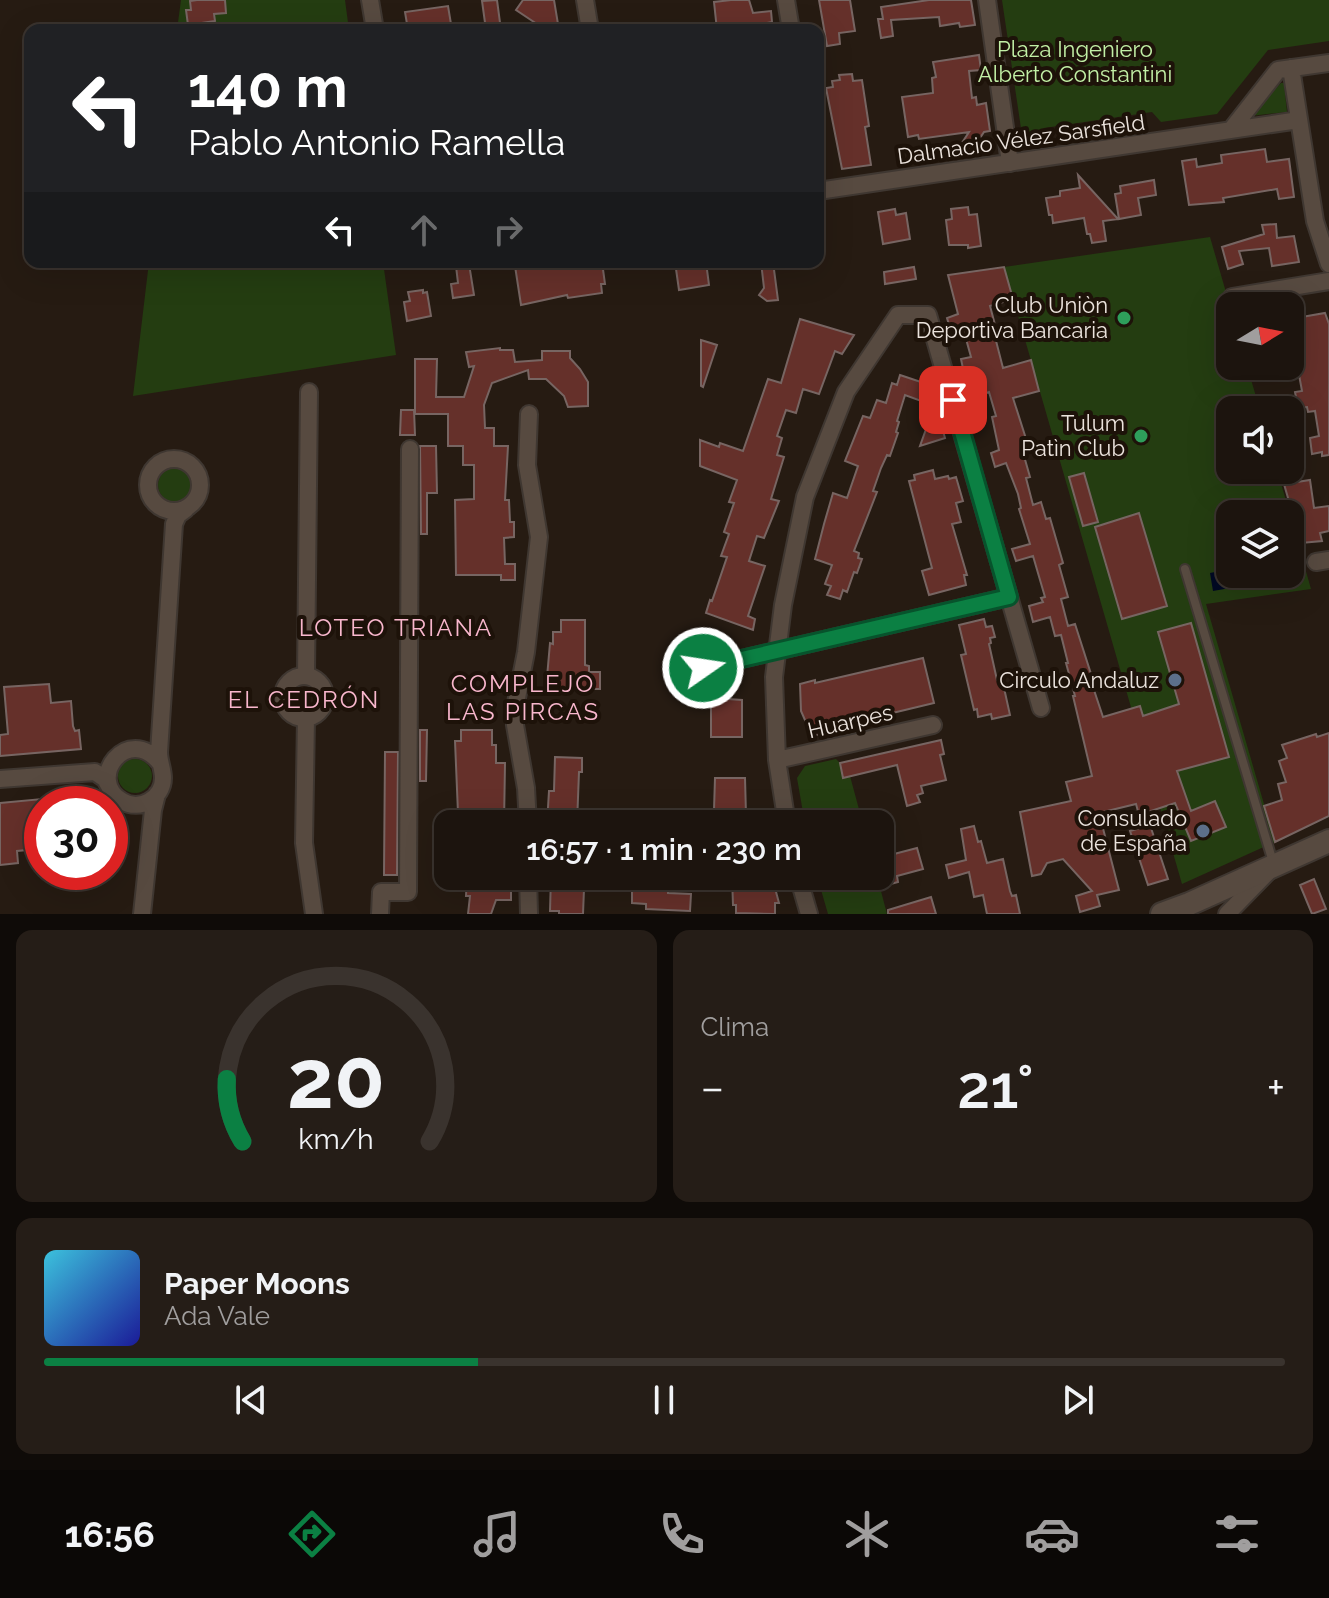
<!DOCTYPE html>
<html lang="es">
<meta charset="utf-8">
<style>
body{margin:0;font-family:Raleway,sans-serif;background:#251d17;color:#f1f3f6;height:100vh;display:flex;flex-direction:column;font-size:30px;white-space:nowrap}
*{box-sizing:border-box;margin:0}
p{font-size:26px;color:#a09e9e}
.icon{flex:none;width:44px;height:44px;fill:none;stroke:currentColor;stroke-width:2;stroke-linecap:round;stroke-linejoin:round}
.map{position:relative;height:914px;overflow:hidden}
.details{display:flex;flex-direction:column;gap:16px;padding:16px;background:#0f0b08;flex:1}
.details>*{flex:none}
.guide{position:absolute;left:24px;top:24px;width:800px;height:244px;border-radius:16px;box-shadow:0 8px 32px #0002,0 0 0 2px #3a332e;background:#202124;color:#fff;overflow:hidden}
.needle{width:52px;rotate:80deg}
.controls{position:absolute;left:1216px;top:292px;display:grid;gap:16px}
.controls a{display:grid;place-items:center;width:88px;height:88px;border-radius:16px;background:#1c140e;box-shadow:0 8px 32px #0002,0 0 0 2px #3a332e;font-size:40px}
.speed{position:absolute;left:24px;top:786px;display:flex;gap:16px;font-size:40px;font-weight:700;text-align:center}
.speed>*{display:grid;place-content:center;width:104px;height:104px;border-radius:50%;background:#1c140e;box-shadow:0 8px 32px #0002,0 0 0 2px #3a332e;line-height:1}
.speed .limit{border:12px solid #d22;background:#fff;color:#111}
.pin{position:absolute;display:grid;place-items:center;width:68px;height:68px;color:#fff;margin:-34px;border-radius:16px;box-shadow:0 4px 12px #0006}
.me{position:absolute;width:88px;margin:-44px;rotate:77deg;stroke-linejoin:round;filter:drop-shadow(0 0 6px #0008)}
.turn{display:flex;align-items:center;gap:28px;height:168px;padding:0 32px;font-size:36px}
.turn .icon{width:104px;height:104px;stroke-width:2.5}
.turn b{display:block;font-size:56px;line-height:68px}
.lanes{display:flex;align-items:center;height:76px;padding:0 32px;background:#0003;justify-content:center;gap:40px;direction:ltr}
.lanes .off{opacity:.35}
.big{font-size:60px;font-weight:600;line-height:1.1}
.details .tile{flex:1;display:flex;flex-direction:column;justify-content:center;gap:12px;min-width:0;padding:0 28px;border-radius:16px;background:#251d17}
.details .dial{align-items:center;gap:0}
.dial svg{height:208px;overflow:visible;fill:none;stroke:#3a332e;stroke-width:7;stroke-linecap:round;text-anchor:middle}
.dial text{fill:#f1f3f6;stroke:none}
.song{display:flex;align-items:center;gap:24px}
.cover{width:96px;height:96px;border-radius:12px;background:linear-gradient(135deg,hsl(190 70% 55%),hsl(240 70% 35%))}
.played{height:8px;border-radius:4px;background:linear-gradient(90deg,#0b8043 35%,#3a332e 35%)}
.keys{display:flex;justify-content:space-around;direction:ltr}
.heat{display:flex;justify-content:space-between;align-items:center;font-size:44px;direction:ltr}
.details .tiles{flex:1;display:grid;gap:16px;grid-template-columns:1fr 1fr}
.tile:last-child{grid-column:span 2}
.trip{position:absolute;left:434px;top:810px;width:460px;height:80px;border-radius:16px;background:#1c140e;box-shadow:0 8px 32px #0002,0 0 0 2px #3a332e;font-weight:600;line-height:80px;text-align:center}
.menu{display:flex;height:128px;justify-content:space-around;align-items:center;background:#0b0806;color:#a09e9e}
.menu .icon{width:56px;height:56px}
.menu .on{color:#0b8043}
.menu b{font-size:36px;color:#f1f3f6}
.map>svg:first-child{display:block}
.green{fill:#243d11}
.water{fill:#000923}
.building{fill:#65302a;stroke:#776562;stroke-width:2}
.lines{fill:none;stroke-linecap:round;stroke-linejoin:round}
.lane-casing{stroke:#3f3731;stroke-width:12}
.street-casing{stroke:#3f3731;stroke-width:20}
.secondary-casing{stroke:#3f3731;stroke-width:26}
.lane{stroke:#574a40;stroke-width:8}
.street{stroke:#574a40;stroke-width:16}
.secondary{stroke:#574a40;stroke-width:22}
.route-casing{stroke:#07532c;stroke-width:20}
.route{stroke:#0b8043;stroke-width:14}
.leisure-dot{fill:#2e9e5b;stroke:#1d1209;stroke-width:3}
.service-dot{fill:#5c6f8a;stroke:#1d1209;stroke-width:3}
.labels{text-anchor:middle;dominant-baseline:central;stroke-width:8;stroke-linejoin:round;paint-order:stroke}
.park-label{font-size:22px;fill:#c2f0a6;stroke:#1d1209}
.street-label{font-size:22px;fill:#ebe3dd;stroke:#1d1209}
.poi-label{font-size:22px;fill:#ebe3dd;stroke:#1d1209;text-anchor:end}
.neighbourhood-label{font-size:24px;letter-spacing:2px;fill:#f9b7cd;stroke:#1d1209}
</style>
<div class="map">
<svg width="1329" height="914" viewBox="0 0 1329 914">
<rect width="100%" height="100%" fill="#261b12"/>
<path class="green" d="M 181,0 L 345,0 L 349,30 L 177,30 Z
M 1002,0 L 1329,0 L 1329,41 L 1268,50 L 1217,114 L 1161,122 L 1152,112 L 1044,128 L 1032,141 L 1022,135 Z
M 1281,83 L 1284,83 L 1287,112 L 1250,116 Z
M 1210,237 L 1230,306 L 1230,366 L 1247,366 L 1260,410 L 1230,410 L 1230,470 L 1277,470 L 1290,514 L 1230,514 L 1230,574 L 1290,574 L 1290,515 L 1311,589 L 1206,604 L 1275,842 L 1182,884 L 1004,267 Z
M 149,262 L 383,262 L 396,355 L 133,396 Z
M158 485a17 17 0 1 1 34 0a17 17 0 1 1-34 0Z
M118 776a17 17 0 1 1 34 0a17 17 0 1 1-34 0Z
M 836,759 L 840,763 L 843,777 L 850,776 L 863,824 L 805,824 L 797,778 L 805,766 Z
M 817,876 L 877,876 L 887,914 L 828,914 Z"/>
<path class="water" d="M 1230,569 L 1230,574 L 1269,574 L 1270,581 L 1213,591 L 1210,573 Z"/>
<path class="building" d="M 197,0 L 225,0 L 226,13 L 214,14 L 215,21 L 188,25 L 186,10 L 191,10 L 190,1 Z
M 497,0 L 501,30 L 486,30 L 482,1 Z
M 523,0 L 554,0 L 559,30 L 535,30 L 542,24 L 537,24 L 516,10 Z
M 731,0 L 749,0 L 753,13 L 771,11 L 772,22 L 762,24 L 763,30 L 740,30 L 739,27 L 717,30 L 714,2 Z
M 819,0 L 850,0 L 855,31 L 839,33 L 840,44 L 827,46 Z
M 929,0 L 971,0 L 975,25 L 960,27 L 959,23 L 940,26 L 939,17 L 891,20 L 893,36 L 881,38 L 878,19 L 883,19 L 881,7 Z
M 448,6 L 452,30 L 408,30 L 405,12 Z
M 979,55 L 981,70 L 969,71 L 972,98 L 976,97 L 977,105 L 986,103 L 990,131 L 984,132 L 972,150 L 956,152 L 969,132 L 919,139 L 918,135 L 908,137 L 902,97 L 933,93 L 932,78 L 936,77 L 933,62 Z
M 852,74 L 853,81 L 862,80 L 869,126 L 865,127 L 871,165 L 842,169 L 826,88 L 833,87 L 832,81 L 840,80 L 839,75 Z
M 1265,149 L 1267,162 L 1289,159 L 1294,197 L 1279,199 L 1277,189 L 1223,198 L 1224,202 L 1189,205 L 1182,161 L 1196,159 L 1197,167 L 1222,163 L 1221,155 Z
M 1078,175 L 1118,219 L 1103,221 L 1106,241 L 1092,243 L 1090,234 L 1087,234 L 1084,218 L 1053,223 L 1052,215 L 1049,215 L 1046,198 L 1060,196 L 1060,191 L 1080,188 Z
M 1154,180 L 1156,195 L 1138,198 L 1141,215 L 1119,219 L 1115,194 L 1121,193 L 1120,186 Z
M 968,207 L 969,215 L 977,214 L 981,246 L 968,248 L 968,245 L 949,245 L 946,220 L 952,219 L 951,209 Z
M 895,209 L 896,215 L 906,213 L 910,239 L 883,244 L 878,212 Z
M 1276,224 L 1277,238 L 1294,236 L 1299,262 L 1272,266 L 1269,248 L 1239,251 L 1243,264 L 1228,269 L 1222,247 L 1264,234 L 1262,225 Z
M 538,262 L 602,262 L 605,284 L 601,284 L 602,293 L 568,298 L 567,295 L 521,305 L 515,266 Z
M 675,262 L 706,262 L 709,285 L 679,290 Z
M 761,262 L 773,262 L 778,300 L 767,301 L 759,295 L 764,288 Z
M 469,264 L 474,295 L 453,298 L 451,284 L 458,283 L 456,266 Z
M 914,267 L 916,279 L 885,284 L 884,272 Z
M 1004,267 L 1013,299 L 990,306 L 998,336 L 995,337 L 1003,368 L 1031,360 L 1039,391 L 1013,398 L 1028,445 L 1022,449 L 1030,477 L 1026,478 L 1033,505 L 1041,502 L 1046,519 L 1050,518 L 1063,563 L 1059,565 L 1068,597 L 1061,599 L 1068,626 L 1075,624 L 1092,677 L 1094,676 L 1098,690 L 1094,690 L 1103,717 L 1140,706 L 1143,716 L 1179,704 L 1158,632 L 1191,623 L 1229,757 L 1177,771 L 1191,811 L 1215,801 L 1226,827 L 1191,841 L 1175,803 L 1139,815 L 1136,804 L 1099,813 L 1119,890 L 1097,895 L 1100,906 L 1080,912 L 1076,896 L 1092,891 L 1063,859 L 1047,863 L 1041,874 L 1032,876 L 1020,812 L 1071,801 L 1066,782 L 1092,776 L 1073,696 L 1075,696 L 1066,663 L 1068,663 L 1061,635 L 1055,636 L 1050,617 L 1033,622 L 1029,606 L 1043,602 L 1041,598 L 1045,597 L 1033,556 L 1016,561 L 1012,549 L 1030,544 L 1019,509 L 1021,508 L 1018,494 L 1006,463 L 995,467 L 991,453 L 999,450 L 992,417 L 996,416 L 989,392 L 986,393 L 985,388 L 968,393 L 961,359 L 971,357 L 963,328 L 951,331 L 947,318 L 958,314 L 948,275 Z
M 423,290 L 423,293 L 427,292 L 431,316 L 407,321 L 404,302 L 410,301 L 408,292 Z
M 1325,313 L 1329,324 L 1329,455 L 1322,456 L 1322,452 L 1312,454 L 1310,438 L 1319,436 L 1315,411 L 1308,412 L 1307,407 L 1298,408 L 1295,392 L 1302,391 L 1297,364 L 1290,365 L 1290,319 Z
M 800,319 L 854,335 L 842,354 L 835,351 L 819,394 L 803,389 L 796,413 L 786,410 L 777,436 L 782,438 L 777,455 L 784,457 L 771,499 L 779,501 L 764,538 L 757,536 L 749,561 L 765,566 L 748,616 L 755,619 L 753,630 L 706,613 L 710,600 L 712,601 L 727,557 L 721,556 L 729,534 L 724,532 L 734,503 L 729,502 L 737,480 L 700,466 L 700,440 L 719,447 L 720,443 L 743,451 L 768,379 L 781,383 Z
M 701,340 L 717,345 L 703,387 L 701,386 Z
M 500,348 L 500,350 L 513,350 L 515,362 L 542,360 L 542,351 L 570,351 L 570,358 L 580,369 L 588,382 L 588,406 L 568,407 L 564,396 L 546,379 L 529,379 L 528,370 L 492,383 L 484,405 L 485,428 L 494,428 L 494,446 L 508,446 L 505,500 L 509,500 L 510,522 L 514,522 L 514,537 L 504,538 L 505,564 L 515,564 L 515,580 L 501,580 L 501,575 L 456,575 L 455,500 L 474,499 L 474,465 L 463,465 L 463,446 L 448,446 L 448,414 L 415,414 L 415,359 L 437,359 L 436,397 L 464,397 L 474,366 L 469,367 L 466,352 Z
M 900,375 L 930,385 L 945,438 L 920,446 L 930,418 L 923,415 L 927,403 L 905,395 L 897,421 L 899,422 L 896,432 L 898,433 L 890,456 L 887,455 L 881,468 L 873,491 L 877,492 L 854,551 L 859,553 L 858,558 L 862,559 L 857,573 L 854,572 L 847,592 L 843,590 L 840,599 L 827,595 L 831,586 L 825,584 L 832,565 L 815,559 L 824,524 L 833,493 L 847,498 L 858,466 L 845,461 L 863,416 L 870,418 L 877,400 L 886,403 L 892,383 L 897,385 Z
M 401,410 L 414,410 L 415,435 L 400,435 Z
M 420,446 L 436,446 L 437,493 L 427,493 L 427,534 L 421,534 Z
M 933,470 L 935,479 L 948,476 L 949,479 L 956,477 L 963,501 L 956,503 L 961,522 L 952,524 L 967,575 L 964,575 L 966,585 L 929,595 L 922,571 L 932,568 L 909,481 L 915,480 L 914,475 Z
M 1084,473 L 1098,522 L 1083,526 L 1069,477 Z
M 1310,480 L 1314,508 L 1329,506 L 1329,531 L 1320,533 L 1322,541 L 1301,543 L 1284,484 Z
M 1139,513 L 1167,606 L 1122,619 L 1095,527 Z
M 984,619 L 986,627 L 992,626 L 995,637 L 990,638 L 991,643 L 989,644 L 997,680 L 1002,679 L 1010,715 L 992,719 L 991,714 L 978,717 L 977,709 L 974,710 L 961,655 L 966,654 L 959,625 Z
M 561,620 L 585,620 L 585,665 L 589,666 L 589,672 L 600,672 L 600,689 L 546,689 L 550,643 L 553,644 L 553,632 L 561,632 Z
M 923,658 L 934,703 L 826,729 L 827,732 L 812,736 L 801,711 L 800,684 L 815,680 L 815,683 Z
M 713,683 L 713,698 L 742,700 L 742,737 L 711,737 L 711,701 L 698,701 L 698,686 Z
M 49,684 L 51,703 L 71,701 L 73,726 L 75,731 L 79,730 L 81,749 L 0,756 L 0,735 L 8,734 L 4,687 Z
M 420,730 L 427,730 L 426,781 L 420,781 Z
M 461,730 L 492,730 L 492,745 L 496,745 L 496,763 L 505,763 L 504,824 L 449,824 L 458,813 L 455,741 L 461,741 Z
M 1329,733 L 1329,816 L 1275,842 L 1264,806 L 1282,800 L 1278,784 L 1286,782 L 1279,761 L 1287,758 L 1282,745 L 1316,734 L 1317,737 Z
M 941,740 L 944,754 L 940,755 L 946,780 L 921,786 L 923,793 L 917,795 L 920,802 L 907,806 L 897,765 L 843,778 L 840,763 Z
M 385,752 L 398,752 L 397,875 L 384,875 Z
M 555,757 L 582,758 L 582,772 L 579,772 L 577,824 L 547,824 L 549,791 L 554,791 Z
M 715,778 L 745,778 L 746,815 L 726,815 L 726,810 L 714,810 Z
M 42,799 L 42,814 L 33,815 L 35,835 L 26,836 L 27,850 L 17,851 L 18,863 L 0,865 L 0,803 Z
M 880,819 L 884,819 L 894,854 L 917,848 L 923,869 L 897,876 L 898,882 L 880,887 Z
M 1150,825 L 1168,879 L 1148,885 L 1130,831 Z
M 974,826 L 978,842 L 981,841 L 987,863 L 1003,859 L 1010,891 L 1012,896 L 1016,895 L 1020,914 L 987,914 L 983,895 L 974,897 L 969,872 L 949,878 L 946,865 L 966,860 L 961,829 Z
M 467,876 L 494,876 L 494,882 L 511,882 L 511,900 L 496,900 L 491,914 L 468,914 L 470,896 L 466,896 Z
M 551,876 L 609,876 L 609,889 L 584,889 L 583,914 L 559,914 L 559,911 L 550,911 Z
M 732,876 L 772,877 L 779,903 L 775,903 L 775,914 L 736,913 L 736,905 L 733,905 Z
M 1314,879 L 1326,909 L 1312,914 L 1300,885 Z
M 632,889 L 668,890 L 668,893 L 691,894 L 690,911 L 646,909 L 646,904 L 632,903 Z
M 931,897 L 936,914 L 888,914 L 888,910 Z"/>
<g class="lines">
<g class="lane-casing">
<path id="lane" d="M 1185,569 L 1273,862"/>
</g>
<g class="street-casing">
<path id="street" d="M 370,0 L 375,30
M 585,0 L 590,30
M 786,0 L 791,30
M 987,0 L 1010,163
M 1291,68 L 1315,221 L 1329,264
M 1231,130 L 1278,70 L 1329,63
M 818,191 L 1299,120
M 1232,297 L 1329,281
M148 485a26 26 0 1 1 52 0a26 26 0 1 1-52 0Z
M 1316,562 L 1329,560
M 703,668 L 1009,597
M 306,675 L 309,392
M283 697a21 21 0 1 1 42 0a21 21 0 1 1-42 0Z
M 306,718 L 304,843 L 314,914
M 777,760 L 933,725
M 160,763 C 128,723 85,779 122,801 C 140,812 163,798 163,778 C 163,769 159,761 159,752 L 174,524 L 178,515 L 186,509
M 0,779 L 95,772 L 105,779 L 109,786
M 528,824 L 526,788 L 515,725 L 515,708 L 526,652 L 539,537 L 527,465 L 529,414
M 787,824 L 777,760 L 774,677 L 783,605 L 805,497 L 846,392 L 898,315 L 928,315 L 1041,708
M 528,876 L 529,914
M 798,876 L 809,914
M 142,914 L 153,810 L 157,794
M 380,914 L 381,892 L 408,892 L 410,449
M 1227,914 L 1268,872"/>
</g>
<g class="secondary-casing">
<path id="secondary" d="M 1162,914 L 1189,904 L 1329,841"/>
</g>
<use href="#lane" class="lane"/>
<use href="#street" class="street"/>
<use href="#secondary" class="secondary"/>
</g>
<g class="lines">
<g class="route-casing">
<path id="route" d="M 703,668 L 1009,597 L 953,400"/>
</g>
<use href="#route" class="route"/>
</g>
<g class="leisure-dot">
<circle cx="1124" cy="318" r="8"/>
<circle cx="1141" cy="436" r="8"/>
</g>
<g class="service-dot">
<circle cx="1175" cy="680" r="8"/>
<circle cx="1203" cy="831" r="8"/>
</g>
<g class="labels">
<g class="park-label">
<text x="1075" y="49">Plaza Ingeniero<tspan x="1075" dy="25">Alberto Constantini</tspan></text>
</g>
<g class="street-label">
<text transform="translate(1021 139) rotate(-8)">Dalmacio Vélez Sarsfield</text>
<text transform="translate(850 721) rotate(-13)">Huarpes</text>
</g>
<g class="poi-label">
<text x="1108" y="305">Club Uniòn<tspan x="1108" dy="25">Deportiva Bancaria</tspan></text>
<text x="1125" y="423">Tulum<tspan x="1125" dy="25">Patìn Club</tspan></text>
<text x="1159" y="680">Circulo Andaluz</text>
<text x="1187" y="818">Consulado<tspan x="1187" dy="25">de España</tspan></text>
</g>
<g class="neighbourhood-label">
<text x="396" y="627">LOTEO TRIANA</text>
<text x="523" y="683">COMPLEJO<tspan x="523" dy="28">LAS PIRCAS</tspan></text>
<text x="304" y="699">EL CEDRÓN</text>
</g>
</g>
</svg>
<div class="controls">
<a><svg class="needle" viewBox="-14 -14 28 28"><path d="M0-13l5 13h-10z" fill="#e53935"/><path d="M0 13l5-13h-10z" fill="#a09e9e"/></svg></a>
<a><svg class="icon" aria-label="sound" viewBox="0 0 24 24"><path d="M4 9h4l5-4v14l-5-4H4zM17 9q2 3 0 6"/></svg></a>
<a><svg class="icon" aria-label="layers" viewBox="0 0 24 24"><path d="M12 4l9 5-9 5-9-5zM3 14l9 5 9-5"/></svg></a>
</div>
<div class="speed"><div class="limit">30</div></div>
<div class="pin" style="left:953px;top:400px;background:#d93025"><svg class="icon" aria-label="arrive" viewBox="0 0 24 24"><path d="M6 21V4h12l-3 4 3 4H6"/></svg></div>
<svg class="me" style="left:703px;top:668px" viewBox="-20 -20 40 40"><circle r="17" fill="#0b8043" stroke="#fff" stroke-width="3"/><path d="M0-11L8 9 0 5-8 9z" fill="#fff"/></svg>
<div class="trip">16:57 · 1 min · 230 m</div>
<div class="guide">
<div class="turn"><svg class="icon" aria-label="left" viewBox="0 0 24 24"><path d="M17 20v-9H6M10 6l-5 5 5 5"/></svg><div><b>140 m</b>Pablo Antonio Ramella</div></div>
<div class="lanes"><svg class="icon" aria-label="left" viewBox="0 0 24 24"><path d="M17 20v-9H6M10 6l-5 5 5 5"/></svg><svg class="icon off" aria-label="ahead" viewBox="0 0 24 24"><path d="M12 20V5M6 11l6-6 6 6"/></svg><svg class="icon off" aria-label="right" viewBox="0 0 24 24"><path d="M7 20v-9h11M14 6l5 5-5 5"/></svg></div>
</div>
</div>
<section class="details">
<div class="tiles">
<div class="tile dial"><svg viewBox="0 0 100 80">
<path d="M14 69A42 42 0 1 1 86 69"/>
<path d="M14 69A42 42 0 0 1 8 45" stroke="#0b8043"/>
<text x="50" y="56" font-size="32" font-weight="700">20</text>
<text x="50" y="72" font-size="11">km/h</text>
</svg></div>
<div class="tile"><p>Clima</p>
<div class="heat"><a>−</a><b class="big">21°</b><a>+</a></div>
</div>
<div class="tile">
<div class="song"><i class="cover"></i><div><b>Paper Moons</b><p>Ada Vale</p></div></div>
<div class="played"></div>
<div class="keys"><svg class="icon" aria-label="previous" viewBox="0 0 24 24"><path d="M18 5L8 12l10 7zM5 5v14"/></svg><svg class="icon" aria-label="pause" viewBox="0 0 24 24"><path d="M8 5v14M16 5v14"/></svg><svg class="icon" aria-label="next" viewBox="0 0 24 24"><path d="M6 5l10 7-10 7zM19 5v14"/></svg></div>
</div>
</div>
</section>
<nav class="menu">
<b>16:56</b>
<svg class="icon on" aria-label="directions" viewBox="0 0 24 24"><path d="M12 3l9 9-9 9-9-9zM9 14v-3h6M13 9l2 2-2 2"/></svg>
<svg class="icon" aria-label="music" viewBox="0 0 24 24"><path d="M9 18V5l10-2v13"/><circle cx="6" cy="18" r="3"/><circle cx="16" cy="16" r="3"/></svg>
<svg class="icon" aria-label="phone" viewBox="0 0 24 24"><path d="M5 4h4l2 5-3 2q2 4 5 5l2-3 5 2v4C11 20 4 13 5 4z"/></svg>
<svg class="icon" aria-label="climate" viewBox="0 0 24 24"><path d="M12 3v18M4 7l16 10M4 17L20 7"/></svg>
<svg class="icon" aria-label="car" viewBox="0 0 24 24"><path d="M5 17H2v-5l4-1 3-4h7l3 4 3 1v5h-3M9 17h6M6 11h13"/><circle cx="7" cy="17" r="2"/><circle cx="17" cy="17" r="2"/></svg>
<svg class="icon" aria-label="filters" viewBox="0 0 24 24"><path d="M4 7h16M4 17h16"/><circle cx="9" cy="7" r="2"/><circle cx="15" cy="17" r="2"/></svg>
</nav>
